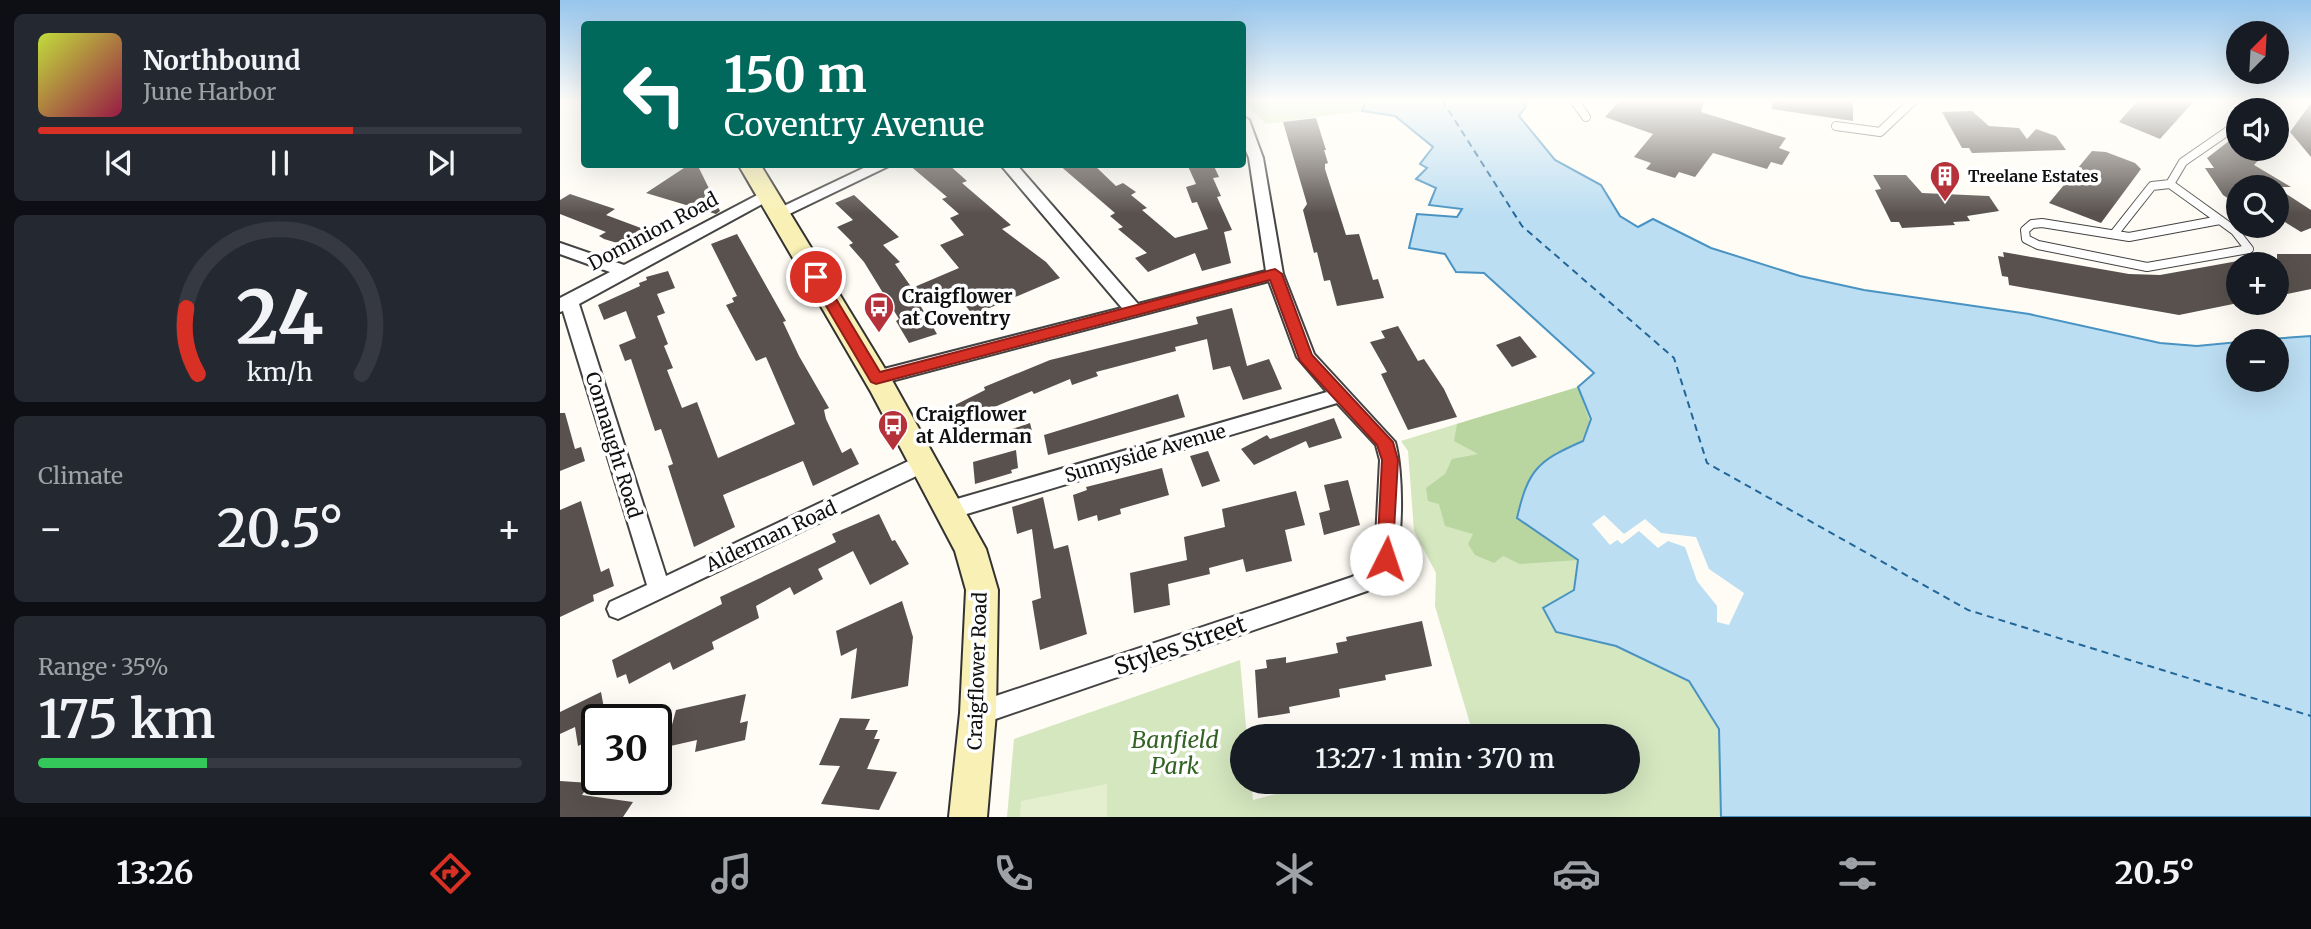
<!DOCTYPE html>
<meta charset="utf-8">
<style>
body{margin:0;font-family:Merriweather,serif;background:#242831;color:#f1f3f6;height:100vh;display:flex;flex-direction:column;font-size:26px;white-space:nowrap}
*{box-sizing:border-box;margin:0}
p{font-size:23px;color:#9ea1a6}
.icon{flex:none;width:38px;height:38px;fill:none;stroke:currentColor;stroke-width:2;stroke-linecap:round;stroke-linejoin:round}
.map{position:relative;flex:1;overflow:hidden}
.side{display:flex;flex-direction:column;gap:14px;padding:14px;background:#0d0f14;width:560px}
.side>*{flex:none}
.top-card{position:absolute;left:21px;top:21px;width:665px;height:147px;border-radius:7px;box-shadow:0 7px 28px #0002;background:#00695c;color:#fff;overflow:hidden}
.needle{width:46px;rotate:24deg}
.fabs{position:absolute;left:1666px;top:21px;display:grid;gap:14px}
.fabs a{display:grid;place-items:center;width:63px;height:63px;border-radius:50%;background:#171b24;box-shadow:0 7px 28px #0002;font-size:35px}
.speed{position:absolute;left:21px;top:704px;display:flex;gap:14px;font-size:35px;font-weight:700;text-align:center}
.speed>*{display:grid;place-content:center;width:91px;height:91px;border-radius:50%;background:#171b24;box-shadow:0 7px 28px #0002;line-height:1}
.speed .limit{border:4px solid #111;border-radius:10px;background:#fff;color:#111}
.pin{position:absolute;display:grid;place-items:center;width:60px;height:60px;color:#fff;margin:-30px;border:4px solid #fff;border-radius:50%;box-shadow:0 2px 7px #0007}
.me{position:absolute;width:77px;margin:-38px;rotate:4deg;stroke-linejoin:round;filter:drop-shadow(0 0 5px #0008)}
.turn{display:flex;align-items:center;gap:24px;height:147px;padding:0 28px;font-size:32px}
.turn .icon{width:91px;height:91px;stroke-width:2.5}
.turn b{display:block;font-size:49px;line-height:60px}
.big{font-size:52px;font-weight:600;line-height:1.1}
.side .widget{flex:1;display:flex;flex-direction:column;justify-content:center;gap:10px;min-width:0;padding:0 24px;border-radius:10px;background:#242831}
.side .dial{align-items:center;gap:0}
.dial svg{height:182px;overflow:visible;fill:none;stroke:#363941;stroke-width:7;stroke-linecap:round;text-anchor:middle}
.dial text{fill:#f1f3f6;stroke:none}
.song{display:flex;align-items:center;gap:21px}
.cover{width:84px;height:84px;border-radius:10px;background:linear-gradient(135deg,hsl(70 70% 55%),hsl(340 70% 35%))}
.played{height:7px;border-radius:4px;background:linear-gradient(90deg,#d93025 65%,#363941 65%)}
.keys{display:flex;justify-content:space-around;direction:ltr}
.heat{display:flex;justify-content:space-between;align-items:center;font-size:38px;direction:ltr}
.charge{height:10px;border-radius:5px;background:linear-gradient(90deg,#34c759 35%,#363941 0)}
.trip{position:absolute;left:670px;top:724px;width:410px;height:70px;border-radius:35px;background:#171b24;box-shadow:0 7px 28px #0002;font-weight:600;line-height:70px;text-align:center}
.dock{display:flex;height:112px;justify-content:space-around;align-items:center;background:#090b0e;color:#9ea1a6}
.dock .icon{width:49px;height:49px}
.dock .selected{color:#d93025}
.dock b{font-size:32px;color:#f1f3f6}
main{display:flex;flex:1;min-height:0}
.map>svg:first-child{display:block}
.green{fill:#d4e7bf}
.forest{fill:#b9d6a0}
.pitch{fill:#e4efd0}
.water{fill:#bcdef2;stroke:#4993c3;stroke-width:2}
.pier{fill:#fefcf4}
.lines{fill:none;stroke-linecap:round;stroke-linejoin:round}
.ferry{stroke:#269;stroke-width:2;stroke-dasharray:7 5;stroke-linecap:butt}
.building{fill:#58514d}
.service-casing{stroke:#434343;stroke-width:10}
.minor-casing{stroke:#434343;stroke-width:4}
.secondary-casing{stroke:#323232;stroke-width:4}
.service{stroke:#fff;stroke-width:8}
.minor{fill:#fff;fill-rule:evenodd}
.secondary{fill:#f8f0b4;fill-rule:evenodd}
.route{fill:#d93025;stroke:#8d1f18;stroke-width:2}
.labels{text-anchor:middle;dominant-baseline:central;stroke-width:7;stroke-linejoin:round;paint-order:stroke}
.far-poi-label{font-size:16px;font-weight:bold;fill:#101010;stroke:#fff;text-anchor:start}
.street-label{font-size:19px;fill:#101010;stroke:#fff}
.poi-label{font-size:19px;font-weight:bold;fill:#101010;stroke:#fff;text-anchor:start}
.near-street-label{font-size:23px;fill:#101010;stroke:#fff}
.near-park-label{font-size:23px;font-style:italic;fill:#326325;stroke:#fff}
</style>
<main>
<section class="side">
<div class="widget">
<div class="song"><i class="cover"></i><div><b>Northbound</b><p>June Harbor</p></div></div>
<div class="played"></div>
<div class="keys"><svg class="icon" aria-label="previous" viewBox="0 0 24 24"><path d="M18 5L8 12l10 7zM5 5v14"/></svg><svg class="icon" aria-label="pause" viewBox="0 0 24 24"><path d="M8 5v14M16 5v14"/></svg><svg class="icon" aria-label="next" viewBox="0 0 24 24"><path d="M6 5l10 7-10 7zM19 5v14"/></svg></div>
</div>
<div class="widget dial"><svg viewBox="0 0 100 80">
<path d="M14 69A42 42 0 1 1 86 69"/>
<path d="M14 69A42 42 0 0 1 9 40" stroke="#d93025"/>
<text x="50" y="56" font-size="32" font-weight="700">24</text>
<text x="50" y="72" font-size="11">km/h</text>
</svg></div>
<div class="widget"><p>Climate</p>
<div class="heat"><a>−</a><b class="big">20.5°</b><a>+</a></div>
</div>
<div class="widget"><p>Range · 35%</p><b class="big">175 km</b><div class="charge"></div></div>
</section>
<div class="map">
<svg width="1751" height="817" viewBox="0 0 1751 817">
<rect width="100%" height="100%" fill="#fefcf4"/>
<path class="green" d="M 683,100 L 806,100 L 801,111 L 706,124 Z
M 1018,387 L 1031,419 L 1023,441 L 995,453 L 997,545 L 1018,560 L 1014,590 L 983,608 L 997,632 L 1056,646 L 1129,681 L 1159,729 L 1161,817 L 447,817 L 454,739 L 680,660 L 687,737 L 682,737 L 682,782 L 691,782 L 693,800 L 762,782 L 1068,782 L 1068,737 L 914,737 L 875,606 L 876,573 L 854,531 L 848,451 L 841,441 Z"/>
<path class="forest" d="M 1018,387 L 1030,423 L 1021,441 L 995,453 L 957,518 L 1018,560 L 960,564 L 943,556 L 934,563 L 915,555 L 908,544 L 913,534 L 885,526 L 879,504 L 868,501 L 866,488 L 885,474 L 892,459 L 918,454 L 894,441 L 897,424 Z"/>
<path class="pitch" d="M 547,784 L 547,817 L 460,817 L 461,801 Z"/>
<path class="water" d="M 806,100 L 960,100 L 966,106 L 959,116 L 995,160 L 1041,185 L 1060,216 L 1078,227 L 1093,219 L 1151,248 L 1240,276 L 1304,290 L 1469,314 L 1600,343 L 1637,346 L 1678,342 L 1678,380 L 1717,380 L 1717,341 L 1681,341 L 1751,336 L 1751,817 L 1161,817 L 1159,729 L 1129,681 L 1056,646 L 996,632 L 983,608 L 1014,590 L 1018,560 L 957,518 C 968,470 977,461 1023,441 L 1031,419 L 1018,387 L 1034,373 L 924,273 L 896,272 L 885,254 L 849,248 L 857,214 L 897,217 L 902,209 L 869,205 L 876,188 L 856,179 L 867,168 L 860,164 L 873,147 L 835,116 L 802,111 Z"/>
<path class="pier" d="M 1044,515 L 1064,534 L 1085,519 L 1101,533 L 1136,537 L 1149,569 L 1184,593 L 1169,625 L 1157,622 L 1157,606 L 1137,581 L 1125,547 L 1108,541 L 1098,548 L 1079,531 L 1062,544 L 1057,540 L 1050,545 L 1032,524 Z"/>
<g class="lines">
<path class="ferry" d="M 882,100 L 962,226 L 1114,358 L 1147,463 L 1408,610 L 1751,716"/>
</g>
<path class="building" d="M 1060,100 L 1144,100 L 1141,112 L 1226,138 L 1219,148 L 1230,152 L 1222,165 L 1211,162 L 1207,169 L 1153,153 L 1135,177 L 1119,172 L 1115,178 L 1086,169 L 1091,163 L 1074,157 L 1093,134 L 1045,117 Z
M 1212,100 L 1293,100 L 1293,121 L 1212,109 Z
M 1578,100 L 1635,100 L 1600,139 L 1559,122 Z
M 1751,103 L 1751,157 L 1730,132 Z
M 1412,111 L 1429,126 L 1459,128 L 1467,139 L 1476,129 L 1496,136 L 1506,150 L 1412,153 L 1409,148 L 1402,148 L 1382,112 Z
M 756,118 L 766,150 L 764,150 L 768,163 L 765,164 L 765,169 L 786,235 L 799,234 L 813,280 L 818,279 L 824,298 L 777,306 L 770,280 L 764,281 L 757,252 L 754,253 L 743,210 L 747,204 L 723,122 Z
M 1669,141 L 1678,145 L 1678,149 L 1703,155 L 1694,165 L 1731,187 L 1678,187 L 1678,205 L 1663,195 L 1645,168 L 1654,168 L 1647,158 Z
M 1532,151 L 1546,152 L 1575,163 L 1581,169 L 1541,223 L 1489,203 Z
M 130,164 L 137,164 L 160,211 L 156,214 L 86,193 Z
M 348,164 L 388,164 L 407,181 L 402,183 L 451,225 L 442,229 L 486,262 L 500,278 L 413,315 L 391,288 L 361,301 L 363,304 L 360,305 L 377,334 L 349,343 L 336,321 L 339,319 L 304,262 L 289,245 L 293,243 L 277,227 L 293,220 L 275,203 L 294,195 L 339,237 L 323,245 L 340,262 L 335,264 L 352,288 L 399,268 L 380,245 L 404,235 L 390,218 L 399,214 L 382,199 L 387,197 Z
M 498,164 L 533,164 L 556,186 L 563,183 L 576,192 L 571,195 L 587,208 L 582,210 L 615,238 L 648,229 L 637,202 L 632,203 L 626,187 L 636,184 L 627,164 L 653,164 L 659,177 L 653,178 L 661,196 L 657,197 L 672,230 L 664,232 L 671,263 L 642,271 L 635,253 L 588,272 L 575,258 L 587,253 L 558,229 L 563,227 L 550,216 L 555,213 Z
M 1313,175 L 1346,175 L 1362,193 L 1429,196 L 1439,211 L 1407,216 L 1410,221 L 1393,222 L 1395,225 L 1342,228 L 1339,222 L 1331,222 L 1315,190 L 1321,189 Z
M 1717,188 L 1751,210 L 1751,228 L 1741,232 L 1717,217 Z
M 10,194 L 55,209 L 46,215 L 89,231 L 67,246 L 44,239 L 39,236 L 46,232 L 0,214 L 0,200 Z
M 177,234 L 226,321 L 223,322 L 239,356 L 269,408 L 264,410 L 266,419 L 282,453 L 291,448 L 299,464 L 253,486 L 243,461 L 163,495 L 175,527 L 134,547 L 108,466 L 113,464 L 101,429 L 95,431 L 71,359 L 65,361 L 59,345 L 76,338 L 66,311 L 44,320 L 38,305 L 80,286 L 79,283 L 87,280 L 86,277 L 108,271 L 115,288 L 97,294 L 105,313 L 97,316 L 108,344 L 104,346 L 113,368 L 107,370 L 122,408 L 137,402 L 158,458 L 235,424 L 206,357 L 196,361 L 166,305 L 174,302 L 172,298 L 177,296 L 151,244 Z
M 1443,252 L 1569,274 L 1600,275 L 1678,261 L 1678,303 L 1619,315 L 1449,285 L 1448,277 L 1442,276 L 1438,256 L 1444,257 Z
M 1717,254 L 1751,254 L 1751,289 L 1717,296 Z
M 672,308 L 687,366 L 709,359 L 722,389 L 683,400 L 670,366 L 653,370 L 647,339 L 615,347 L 616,351 L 536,372 L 538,376 L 512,385 L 510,379 L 474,394 L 472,391 L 404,420 L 395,405 L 425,390 L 424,387 L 490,360 L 638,324 L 636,317 Z
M 838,326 L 858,361 L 864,359 L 884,389 L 897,417 L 848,430 L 821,374 L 827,372 L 810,342 L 825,338 L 821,331 Z
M 960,336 L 977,357 L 952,367 L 936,345 Z
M 618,394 L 625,417 L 488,455 L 484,435 Z
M 0,413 L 5,413 L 15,449 L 21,447 L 25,461 L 0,471 Z
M 774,418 L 782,438 L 749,448 L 746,441 L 694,465 L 681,449 L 707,435 L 710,439 Z
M 470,423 L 474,439 L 452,445 L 449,430 Z
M 456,450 L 458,468 L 451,470 L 452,473 L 415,484 L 413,462 Z
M 648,451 L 660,481 L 642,487 L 630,456 Z
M 602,468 L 609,495 L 560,509 L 561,514 L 538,521 L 537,515 L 518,521 L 513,495 L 527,490 L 526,487 Z
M 788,480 L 800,525 L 764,535 L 759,513 L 770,510 L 764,485 Z
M 736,491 L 745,525 L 725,530 L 732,561 L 686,572 L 683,559 L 649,568 L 650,574 L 608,584 L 610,605 L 574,613 L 570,573 L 627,560 L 624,537 L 665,527 L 662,509 Z
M 483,497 L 494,549 L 508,545 L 527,634 L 480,650 L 472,601 L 481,598 L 472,529 L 457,534 L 452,507 Z
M 21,501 L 41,572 L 49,568 L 54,586 L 33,595 L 34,601 L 0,617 L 0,510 Z
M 319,514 L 332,541 L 335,540 L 349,564 L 310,585 L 293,551 L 258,569 L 263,579 L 234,595 L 230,587 L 196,606 L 199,618 L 152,642 L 154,649 L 113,670 L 110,662 L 69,684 L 66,674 L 57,678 L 52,660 L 162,604 L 160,597 L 276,542 L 272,534 Z
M 342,601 L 353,637 L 348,686 L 291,699 L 297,648 L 281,656 L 276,631 Z
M 862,621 L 872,666 L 825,675 L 826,680 L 779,689 L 780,697 L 729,707 L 730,713 L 698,718 L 695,670 L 707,668 L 706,660 L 726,657 L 726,663 L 778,653 L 776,643 L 787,641 L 786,637 Z
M 41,692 L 46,719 L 37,719 L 37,737 L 18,746 L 15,727 L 0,734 L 0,712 Z
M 186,694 L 180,723 L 188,721 L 185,740 L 135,752 L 137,740 L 106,747 L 116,710 Z
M 280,718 L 310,719 L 305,730 L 318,730 L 314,739 L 320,739 L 307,769 L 337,772 L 319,810 L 261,804 L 280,766 L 259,765 Z
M 0,781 L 30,783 L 22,795 L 73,802 L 63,817 L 0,817 Z"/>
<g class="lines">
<g class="service-casing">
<path id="service" d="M 1014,100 L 1026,117
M 1697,110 L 1707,100
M 1276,126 L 1320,132 L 1354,100
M 1660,220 L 1675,231 L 1689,249 L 1587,267 L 1478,245 L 1466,239 L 1465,230 L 1472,224 L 1482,223 L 1569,237 Z
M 1660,220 L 1610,184 L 1623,162 L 1678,124
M 1554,234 L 1592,186 L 1610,184"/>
</g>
<g class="minor-casing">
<path id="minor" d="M 682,116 L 689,120 L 703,158 L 723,274 L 754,354 L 835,442 C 843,469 845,552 829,575 C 824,582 814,587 807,591 L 418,725 L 409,721 L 406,713 L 409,705 L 792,577 L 812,564 L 815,559 L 820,460 L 816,445 L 777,403 L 390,519 L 383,516 L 380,510 L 383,504 L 390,501 L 767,392 L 737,357 L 709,281 L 316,385 L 307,378 L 316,371 L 562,308 L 440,164 L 456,164 L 578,304 L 706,271 L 689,158 L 682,141 Z
M 312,164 L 333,164 L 223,217 L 217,218 L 209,213 Z
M 207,190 L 215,195 L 213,198 L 19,304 L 106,576 L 357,457 L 371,457 L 374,463 L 371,469 L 58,619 L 50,616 L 47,609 L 50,602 L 87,585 L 3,311 L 0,312 L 0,298 L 50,272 L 0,254 L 0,243 L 64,265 Z"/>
</g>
<g class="secondary-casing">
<path id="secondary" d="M 178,164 L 200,164 L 333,382 L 426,549 L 438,590 L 436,713 L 427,817 L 389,817 L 400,713 L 406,590 L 395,551 L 311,392 Z"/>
</g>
<use href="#service" class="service"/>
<use href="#minor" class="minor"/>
<use href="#secondary" class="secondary"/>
</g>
<linearGradient id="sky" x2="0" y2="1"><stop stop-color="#96c5ec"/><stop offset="0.47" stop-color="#fffefa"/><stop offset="1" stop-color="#fffefa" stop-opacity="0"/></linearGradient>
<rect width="1751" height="214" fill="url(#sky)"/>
<path class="route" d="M 715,269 L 722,274 L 752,355 L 833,442 L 838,460 L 832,565 L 819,565 L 817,559 L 822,460 L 817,445 L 740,361 L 710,280 L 316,384 L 311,382 L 249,277 L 251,274 L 261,274 L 320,372 Z"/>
<defs>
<g id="building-pin" transform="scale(1.575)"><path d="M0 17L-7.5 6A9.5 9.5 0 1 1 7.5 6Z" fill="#b5323a" stroke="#fff"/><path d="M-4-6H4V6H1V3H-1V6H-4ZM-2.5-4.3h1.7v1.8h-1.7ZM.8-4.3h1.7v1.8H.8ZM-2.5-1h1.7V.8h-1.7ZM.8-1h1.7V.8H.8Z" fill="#fff"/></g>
<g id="bus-pin" transform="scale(1.575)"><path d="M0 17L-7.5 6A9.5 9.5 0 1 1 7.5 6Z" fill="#b5323a" stroke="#fff"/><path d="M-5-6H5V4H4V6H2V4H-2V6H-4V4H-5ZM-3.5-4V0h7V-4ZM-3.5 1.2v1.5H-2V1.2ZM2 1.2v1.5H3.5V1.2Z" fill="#fff"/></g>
</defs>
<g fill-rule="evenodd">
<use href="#building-pin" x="1385" y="176"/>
<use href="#bus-pin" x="319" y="307"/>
<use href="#bus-pin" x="333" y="425"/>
</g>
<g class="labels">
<g class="far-poi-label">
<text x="1408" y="176">Treelane Estates</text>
</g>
<g class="street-label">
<text transform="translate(93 231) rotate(-28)">Dominion Road</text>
<text transform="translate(54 445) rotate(73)">Connaught Road</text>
<text transform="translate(585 453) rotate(-16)">Sunnyside Avenue</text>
<text transform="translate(211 536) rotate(-25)">Alderman Road</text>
<text transform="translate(417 671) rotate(-88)">Craigflower Road</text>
</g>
<g class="poi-label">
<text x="342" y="296">Craigflower<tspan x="342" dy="22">at Coventry</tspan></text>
<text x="356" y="414">Craigflower<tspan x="356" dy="22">at Alderman</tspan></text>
</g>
<g class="near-street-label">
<text transform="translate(620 645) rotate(-19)">Styles Street</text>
</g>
<g class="near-park-label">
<text x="615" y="739">Banfield<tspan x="615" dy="26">Park</tspan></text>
</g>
</g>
</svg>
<div class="fabs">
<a><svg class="needle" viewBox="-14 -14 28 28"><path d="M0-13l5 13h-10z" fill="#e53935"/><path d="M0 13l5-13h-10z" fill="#9ea1a6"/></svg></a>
<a><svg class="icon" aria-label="sound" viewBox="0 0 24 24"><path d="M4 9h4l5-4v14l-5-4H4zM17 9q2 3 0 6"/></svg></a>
<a><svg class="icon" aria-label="search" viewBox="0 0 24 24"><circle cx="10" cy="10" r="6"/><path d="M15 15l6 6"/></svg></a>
<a>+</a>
<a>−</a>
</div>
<div class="speed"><div class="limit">30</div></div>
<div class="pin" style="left:256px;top:277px;background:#d93025"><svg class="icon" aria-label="arrive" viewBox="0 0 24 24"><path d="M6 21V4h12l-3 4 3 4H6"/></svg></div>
<svg class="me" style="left:826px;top:559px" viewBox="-20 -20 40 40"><circle r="19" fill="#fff"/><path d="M0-13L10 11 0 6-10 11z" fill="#d93025"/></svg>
<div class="trip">13:27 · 1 min · 370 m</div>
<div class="top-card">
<div class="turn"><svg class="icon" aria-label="left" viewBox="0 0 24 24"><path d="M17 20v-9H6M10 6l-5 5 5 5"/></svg><div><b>150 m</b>Coventry Avenue</div></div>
</div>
</div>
</main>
<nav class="dock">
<b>13:26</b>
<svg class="icon selected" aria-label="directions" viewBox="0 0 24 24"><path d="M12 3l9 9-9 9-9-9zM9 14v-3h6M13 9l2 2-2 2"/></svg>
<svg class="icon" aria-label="music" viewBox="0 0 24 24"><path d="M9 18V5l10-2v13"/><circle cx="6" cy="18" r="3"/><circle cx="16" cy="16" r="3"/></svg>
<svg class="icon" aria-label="phone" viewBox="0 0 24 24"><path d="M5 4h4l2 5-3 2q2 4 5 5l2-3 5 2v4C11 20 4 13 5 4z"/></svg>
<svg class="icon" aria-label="climate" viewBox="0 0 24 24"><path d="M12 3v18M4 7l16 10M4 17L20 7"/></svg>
<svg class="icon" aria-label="car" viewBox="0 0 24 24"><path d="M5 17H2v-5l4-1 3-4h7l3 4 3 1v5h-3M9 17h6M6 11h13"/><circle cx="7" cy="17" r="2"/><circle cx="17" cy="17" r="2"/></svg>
<svg class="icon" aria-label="filters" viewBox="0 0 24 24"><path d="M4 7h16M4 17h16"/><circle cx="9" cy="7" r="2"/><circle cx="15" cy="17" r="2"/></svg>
<b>20.5°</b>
</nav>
